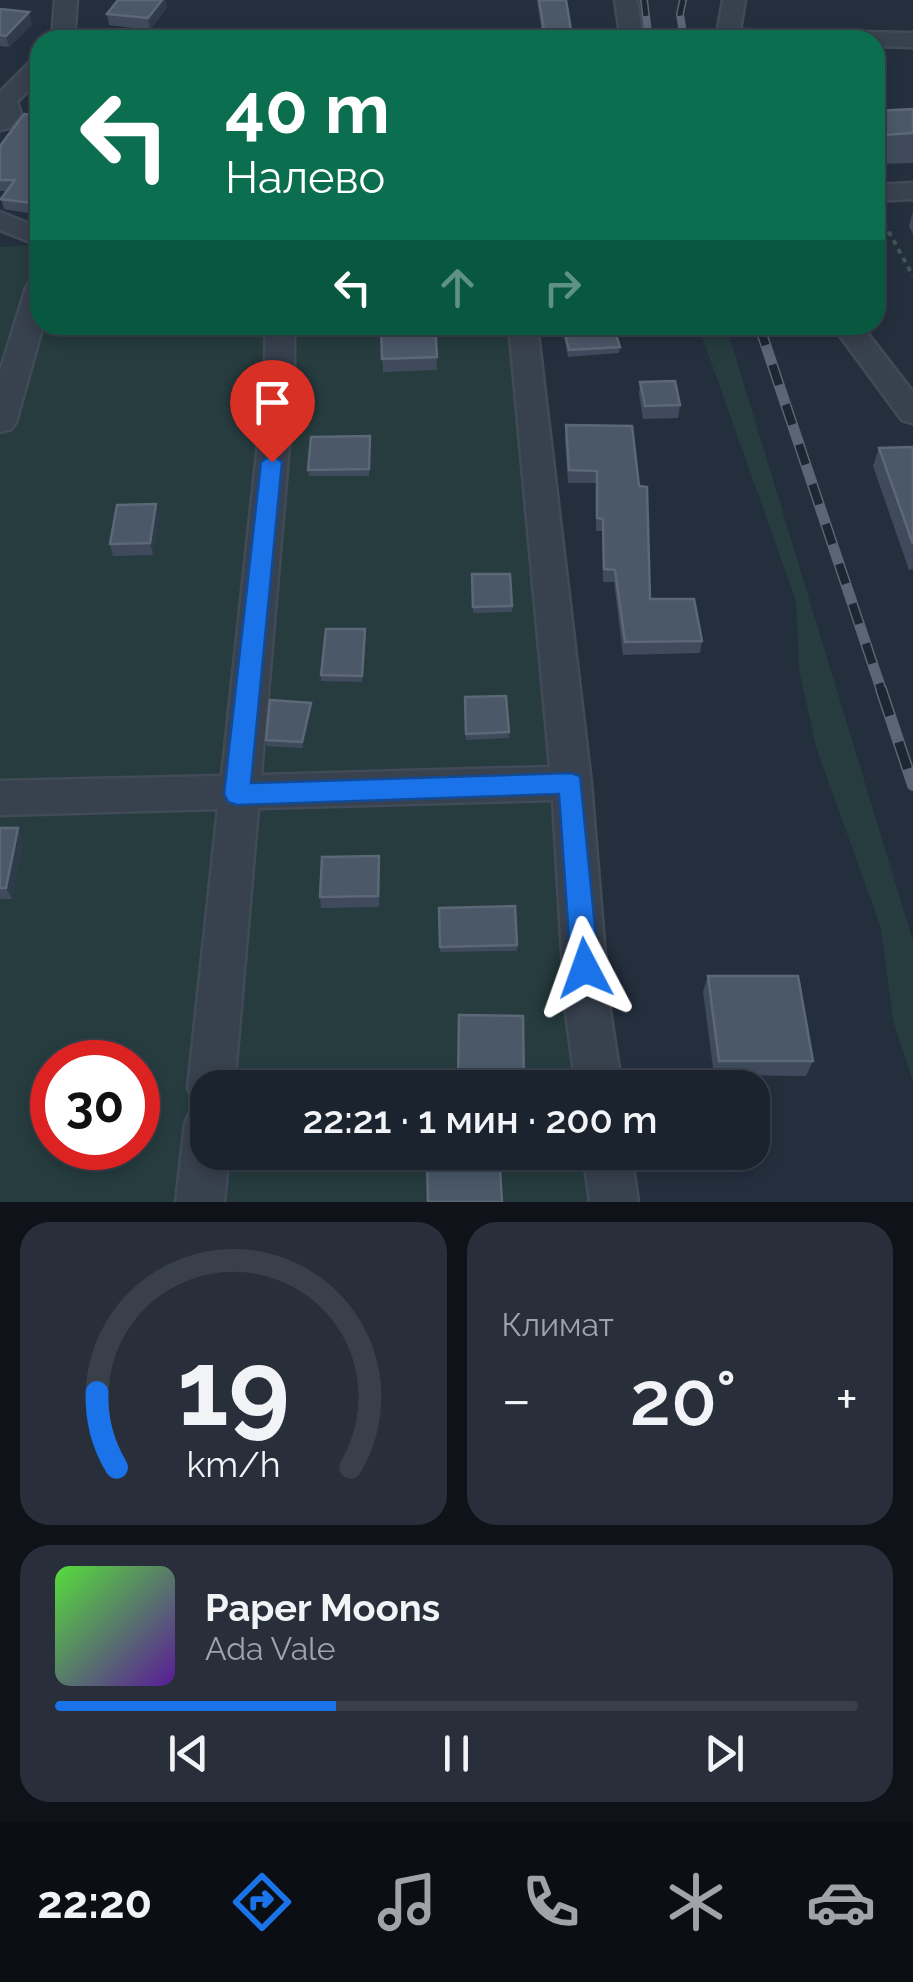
<!DOCTYPE html>
<html lang="ru">
<meta charset="utf-8">
<style>
body{margin:0;font-family:Raleway,sans-serif;background:#282f3a;color:#f1f3f6;height:100vh;display:flex;flex-direction:column;font-size:38px;white-space:nowrap}
*{box-sizing:border-box;margin:0}
p{font-size:32px;color:#a0a4aa}
.icon{flex:none;width:55px;height:55px;fill:none;stroke:currentColor;stroke-width:2;stroke-linecap:round;stroke-linejoin:round}
.map{position:relative;height:1202px;overflow:hidden}
.side{display:flex;flex-direction:column;gap:20px;padding:20px;background:#0f1319;flex:1}
.side>*{flex:none}
.top-card{position:absolute;left:30px;top:30px;width:855px;height:305px;border-radius:30px;box-shadow:0 5px 15px #0003,0 0 0 2px #39404a;background:#0b6e4f;color:#fff;overflow:hidden}
.speed{position:absolute;left:30px;top:1040px;display:flex;gap:20px;font-size:50px;font-weight:700;text-align:center}
.speed>*{display:grid;place-content:center;width:130px;height:130px;border-radius:50%;background:#1b232e;box-shadow:0 5px 15px #0003,0 0 0 2px #39404a;line-height:1}
.speed .limit{border:15px solid #d22;background:#fff;color:#111}
.pin{position:absolute;display:grid;place-items:center;width:85px;height:85px;color:#fff;margin:-102px -42px;border-radius:50% 50% 50% 0;rotate:-45deg;box-shadow:0 0 10px #0007}
.pin .icon{rotate:45deg}
.me{position:absolute;width:110px;margin:-55px;rotate:356deg;stroke-linejoin:round;filter:drop-shadow(0 0 8px #0008)}
.turn{display:flex;align-items:center;gap:35px;height:210px;padding:0 30px;font-size:45px}
.turn .icon{width:130px;height:130px;stroke-width:2.5}
.turn b{display:block;font-size:70px;line-height:85px}
.lanes{display:flex;align-items:center;height:95px;padding:0 30px;background:#0003;justify-content:center;gap:50px;direction:ltr}
.lanes .off{opacity:.35}
.big{font-size:75px;font-weight:600;line-height:1.1}
.side .widget{flex:1;display:flex;flex-direction:column;justify-content:center;gap:15px;min-width:0;padding:0 35px;border-radius:30px;background:#282f3a}
.side .dial{align-items:center;gap:0}
.dial svg{height:260px;overflow:visible;fill:none;stroke:#39404a;stroke-width:7;stroke-linecap:round;text-anchor:middle}
.dial text{fill:#f1f3f6;stroke:none}
.song{display:flex;align-items:center;gap:30px}
.cover{width:120px;height:120px;border-radius:15px;background:linear-gradient(135deg,hsl(110 70% 55%),hsl(270 70% 35%))}
.played{height:10px;border-radius:5px;background:linear-gradient(90deg,#1a73e8 35%,#39404a 35%)}
.keys{display:flex;justify-content:space-around;direction:ltr}
.heat{display:flex;justify-content:space-between;align-items:center;font-size:55px;direction:ltr}
.side .tiles{flex:1;display:grid;gap:20px;grid-template-columns:1fr 1fr}
.widget:last-child{grid-column:span 2}
.trip{position:absolute;left:190px;top:1070px;width:580px;height:100px;border-radius:30px;background:#1b232e;box-shadow:0 5px 15px #0003,0 0 0 2px #39404a;font-weight:600;line-height:100px;text-align:center}
.dock{display:flex;height:160px;justify-content:space-around;align-items:center;background:#0b0e12;color:#a0a4aa}
.dock .icon{width:70px;height:70px}
.dock .selected{color:#1a73e8}
.dock b{font-size:45px;color:#f1f3f6}
.map>svg:first-child{display:block}
.green{fill:#263c3f;fill-rule:evenodd}
.lines{fill:none;stroke-linecap:round;stroke-linejoin:round}
.minor-casing{stroke:#414a57;stroke-width:5}
.path{stroke:#3f5557;stroke-width:4;stroke-dasharray:5 5;stroke-linecap:butt}
.minor{fill:#38414e;fill-rule:evenodd}
.rail-far2-casing{stroke:#5a6575;stroke-width:8}
.rail-far1-casing{stroke:#5a6575;stroke-width:11}
.rail-casing{stroke:#5a6575;stroke-width:12}
.rail-far2{stroke:#1d2633;stroke-width:5;stroke-dasharray:16;stroke-linecap:butt}
.rail-far1{stroke:#1d2633;stroke-width:8;stroke-dasharray:21;stroke-linecap:butt}
.rail{stroke:#1d2633;stroke-width:9;stroke-dasharray:28;stroke-linecap:butt}
.wall{fill:#3f4b5c}
.shaded-wall{fill:#2f3b4b}
.building{fill:#4b5868;stroke:#5c6777;stroke-width:2.5}
.route{fill:#1a73e8;stroke:#114b97;stroke-width:2.5}
</style>
<div class="map">
<svg width="913" height="1202" viewBox="0 0 913 1202">
<rect width="100%" height="100%" fill="#242f3e"/>
<path class="green" d="M 40,244 L 40,325 L 513,325 L 600,1087 L 208,1088 L 208,1152 L 608,1153 L 614,1202 L 0,1202 L 0,247 ZM 52,1062 L 138,1062 L 138,1148 L 52,1148 Z
M 698,325 L 726,325 L 913,941 L 913,1082 L 893,1020 L 881,928 L 816,747 L 799,669 L 796,601 Z"/>
<g class="lines">
<g class="minor-casing">
<path id="minor" d="M 55,0 L 77,0 L 74,40 L 52,40 Z
M 615,0 L 637,0 L 643,40 L 621,40 Z
M 723,0 L 745,0 L 740,30 L 913,33 L 913,47 L 875,46 L 875,40 L 716,40 Z
M 40,58 L 40,78 L 17,102 L 21,114 L 9,128 L 0,130 L 0,92 L 32,60 Z
M 913,183 L 913,199 L 875,201 L 875,185 Z
M 0,212 L 40,228 L 40,246 L 0,230 Z
M 40,280 L 40,325 L 43,325 L 16,422 L 11,429 L 0,432 L 0,372 L 26,288 L 30,282 Z
M 266,325 L 294,325 L 294,388 L 261,775 L 550,767 L 509,325 L 537,325 L 591,783 L 609,1005 L 622,1088 L 576,1088 L 565,1005 L 553,800 L 258,808 L 234,1088 L 208,1088 L 208,1152 L 229,1152 L 224,1202 L 176,1202 L 185,1124 L 192,1108 L 197,1105 L 188,1088 L 218,809 L 0,815 L 0,781 L 222,776 L 264,388 Z
M 832,325 L 861,325 L 913,392 L 913,423 L 902,420 Z
M 583,1152 L 631,1152 L 638,1202 L 590,1202 Z"/>
</g>
<path class="path" d="M 879,214 L 913,276"/>
<use href="#minor" class="minor"/>
<g class="rail-far2-casing">
<path id="rail-far2" d="M 644,0 L 649,40
M 683,0 L 680,14 L 684,40"/>
</g>
<g class="rail-far1-casing">
<path id="rail-far1" d="M 759,325 L 882,692"/>
</g>
<g class="rail-casing">
<path id="rail" d="M 881,689 L 913,785"/>
</g>
<use href="#rail-far2" class="rail-far2"/>
<use href="#rail-far1" class="rail-far1"/>
<use href="#rail" class="rail"/>
</g>
<path class="wall" d="M 537,0 L 566,0 L 571,30 L 571,40 L 543,40 Z
M 167,7 L 150,30 L 109,25 L 107,14 Z
M 0,9 L 32,24 L 9,47 L 0,46 Z
M 913,109 L 913,163 L 877,164 L 875,162 L 875,111 Z
M 40,116 L 40,215 L 4,209 L 1,199 L 7,191 L 0,191 L 0,146 Z
M 913,212 L 913,234 L 909,226 Z
M 381,325 L 435,325 L 437,370 L 383,372 Z
M 563,326 L 620,347 L 619,353 L 568,357 L 563,332 Z
M 640,382 L 680,405 L 678,418 L 643,419 L 639,394 Z
M 566,425 L 632,426 L 650,599 L 702,641 L 700,653 L 623,655 L 614,582 L 603,582 L 602,531 L 596,531 L 596,483 L 568,483 L 565,438 Z
M 370,436 L 369,476 L 309,476 L 308,470 Z
M 913,447 L 913,569 L 909,570 L 873,466 L 879,448 Z
M 156,504 L 159,517 L 153,555 L 113,556 L 110,544 Z
M 472,574 L 512,606 L 512,612 L 473,613 Z
M 366,636 L 362,682 L 321,681 L 321,675 Z
M 465,697 L 509,732 L 509,738 L 466,740 Z
M 311,703 L 311,709 L 303,748 L 267,746 L 266,740 Z
M 0,828 L 23,839 L 12,899 L 0,899 Z
M 380,867 L 379,907 L 321,908 L 320,897 Z
M 439,908 L 517,945 L 517,951 L 440,952 Z
M 708,976 L 813,1061 L 806,1076 L 714,1075 L 703,991 Z
M 459,1015 L 523,1016 L 524,1088 L 458,1088 Z"/>
<path class="shaded-wall" d="M 162,0 L 166,0 L 167,7 L 150,30 L 148,18 Z
M 29,12 L 32,24 L 9,47 L 6,36 Z
M 156,504 L 159,517 L 153,555 L 150,543 Z
M 311,703 L 311,709 L 303,748 L 302,742 Z
M 18,828 L 23,839 L 12,899 L 6,888 Z"/>
<path class="building" d="M 118,0 L 162,0 L 148,18 L 107,14 Z
M 539,0 L 566,0 L 571,30 L 544,30 Z
M 0,9 L 29,12 L 6,36 L 0,35 Z
M 913,109 L 913,133 L 884,135 L 875,118 L 875,111 Z
M 24,114 L 40,116 L 40,204 L 1,199 L 15,180 L 0,180 L 0,146 Z
M 381,325 L 435,325 L 437,357 L 382,359 Z
M 613,325 L 620,347 L 569,350 L 563,326 Z
M 675,381 L 680,405 L 645,406 L 640,382 Z
M 566,425 L 632,426 L 639,486 L 647,487 L 650,599 L 694,599 L 702,641 L 625,642 L 615,570 L 604,569 L 603,519 L 597,518 L 597,471 L 569,470 Z
M 370,436 L 369,469 L 308,470 L 311,437 Z
M 913,447 L 913,544 L 879,448 Z
M 156,504 L 150,543 L 110,544 L 117,505 Z
M 472,574 L 510,574 L 512,606 L 473,607 Z
M 326,629 L 365,629 L 362,676 L 321,675 Z
M 506,696 L 509,732 L 466,734 L 465,697 Z
M 270,700 L 311,703 L 302,742 L 266,740 Z
M 0,828 L 18,828 L 6,888 L 0,888 Z
M 379,856 L 378,896 L 320,897 L 322,857 Z
M 515,906 L 517,945 L 440,947 L 439,908 Z
M 708,976 L 798,976 L 813,1061 L 719,1061 Z
M 459,1015 L 523,1016 L 524,1085 L 458,1084 Z
M 499,1153 L 502,1202 L 428,1202 L 427,1157 Z"/>
<path class="route" d="M 272,455 L 282,462 L 251,783 L 571,773 L 580,776 L 599,968 L 595,977 L 585,981 L 575,977 L 571,968 L 559,794 L 237,805 L 228,802 L 224,794 L 261,462 Z"/>
</svg>
<div class="speed"><div class="limit">30</div></div>
<div class="pin" style="left:272px;top:462px;background:#d93025"><svg class="icon" aria-label="arrive" viewBox="0 0 24 24"><path d="M6 21V4h12l-3 4 3 4H6"/></svg></div>
<svg class="me" style="left:585px;top:968px" viewBox="-20 -20 40 40"><path d="M0-17L14 15 0 8-14 15z" fill="#1a73e8" stroke="#fff" stroke-width="4"/></svg>
<div class="trip">22:21 · 1 мин · 200 m</div>
<div class="top-card">
<div class="turn"><svg class="icon" aria-label="left" viewBox="0 0 24 24"><path d="M17 20v-9H6M10 6l-5 5 5 5"/></svg><div><b>40 m</b>Налево</div></div>
<div class="lanes"><svg class="icon" aria-label="left" viewBox="0 0 24 24"><path d="M17 20v-9H6M10 6l-5 5 5 5"/></svg><svg class="icon off" aria-label="ahead" viewBox="0 0 24 24"><path d="M12 20V5M6 11l6-6 6 6"/></svg><svg class="icon off" aria-label="right" viewBox="0 0 24 24"><path d="M7 20v-9h11M14 6l5 5-5 5"/></svg></div>
</div>
</div>
<section class="side">
<div class="tiles">
<div class="widget dial"><svg viewBox="0 0 100 80">
<path d="M14 69A42 42 0 1 1 86 69"/>
<path d="M14 69A42 42 0 0 1 8 46" stroke="#1a73e8"/>
<text x="50" y="56" font-size="32" font-weight="700">19</text>
<text x="50" y="72" font-size="11">km/h</text>
</svg></div>
<div class="widget"><p>Климат</p>
<div class="heat"><a>−</a><b class="big">20°</b><a>+</a></div>
</div>
<div class="widget">
<div class="song"><i class="cover"></i><div><b>Paper Moons</b><p>Ada Vale</p></div></div>
<div class="played"></div>
<div class="keys"><svg class="icon" aria-label="previous" viewBox="0 0 24 24"><path d="M18 5L8 12l10 7zM5 5v14"/></svg><svg class="icon" aria-label="pause" viewBox="0 0 24 24"><path d="M8 5v14M16 5v14"/></svg><svg class="icon" aria-label="next" viewBox="0 0 24 24"><path d="M6 5l10 7-10 7zM19 5v14"/></svg></div>
</div>
</div>
</section>
<nav class="dock">
<b>22:20</b>
<svg class="icon selected" aria-label="directions" viewBox="0 0 24 24"><path d="M12 3l9 9-9 9-9-9zM9 14v-3h6M13 9l2 2-2 2"/></svg>
<svg class="icon" aria-label="music" viewBox="0 0 24 24"><path d="M9 18V5l10-2v13"/><circle cx="6" cy="18" r="3"/><circle cx="16" cy="16" r="3"/></svg>
<svg class="icon" aria-label="phone" viewBox="0 0 24 24"><path d="M5 4h4l2 5-3 2q2 4 5 5l2-3 5 2v4C11 20 4 13 5 4z"/></svg>
<svg class="icon" aria-label="climate" viewBox="0 0 24 24"><path d="M12 3v18M4 7l16 10M4 17L20 7"/></svg>
<svg class="icon" aria-label="car" viewBox="0 0 24 24"><path d="M5 17H2v-5l4-1 3-4h7l3 4 3 1v5h-3M9 17h6M6 11h13"/><circle cx="7" cy="17" r="2"/><circle cx="17" cy="17" r="2"/></svg>
</nav>
